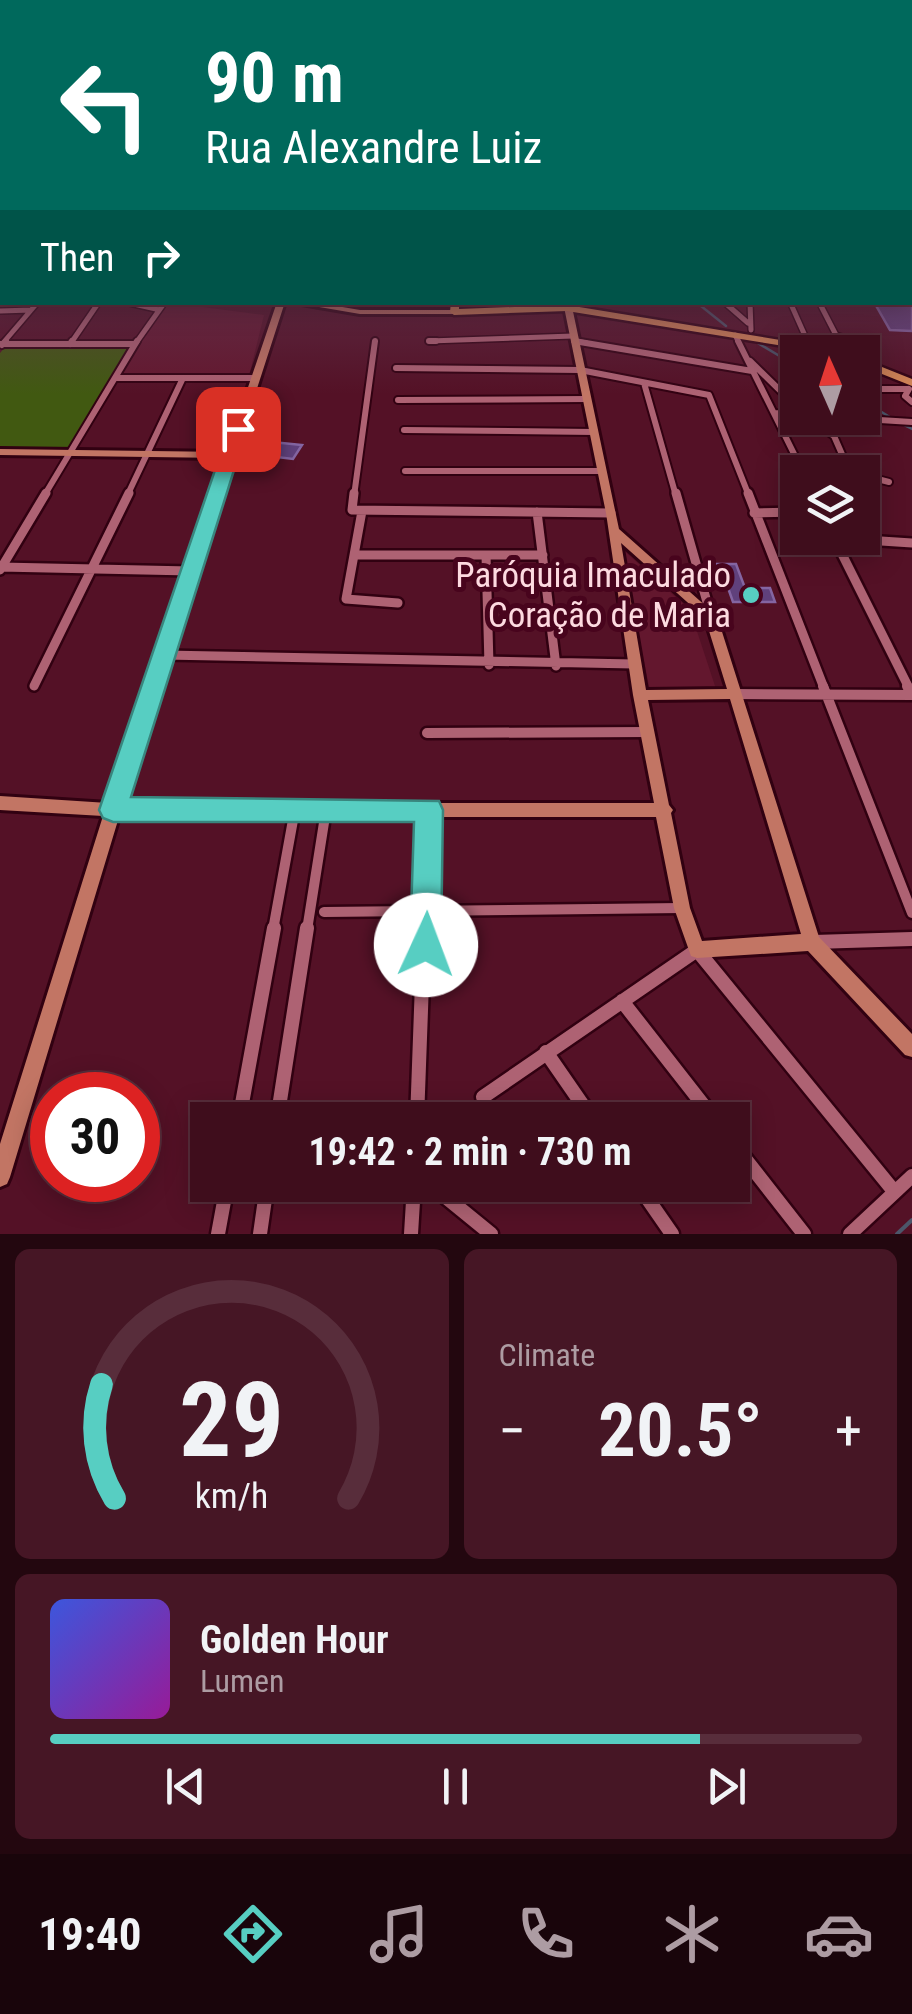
<!DOCTYPE html>
<meta charset="utf-8">
<style>
body{margin:0;font-family:"Roboto Condensed",sans-serif;background:#461625;color:#f1f3f6;height:100vh;display:flex;flex-direction:column;font-size:38px;white-space:nowrap}
*{box-sizing:border-box;margin:0}
p{font-size:32px;color:#ad9ca3}
.icon{flex:none;width:55px;height:55px;fill:none;stroke:currentColor;stroke-width:2;stroke-linecap:round;stroke-linejoin:round}
.map{position:relative;height:1234px;overflow:hidden}
.panel{display:flex;flex-direction:column;gap:15px;padding:15px;background:#23070f;flex:1}
.panel>*{flex:none}
.guide{position:absolute;left:0px;top:0px;width:912px;height:305px;box-shadow:0 5px 25px #0003,0 0 0 2px #582d3b;background:#00695c;color:#fff;overflow:hidden}
.needle{width:65px;rotate:357deg}
.fabs{position:absolute;left:780px;top:335px;display:grid;gap:20px}
.fabs a{display:grid;place-items:center;width:100px;height:100px;border-radius:0px;background:#3f0d1c;box-shadow:0 5px 25px #0003,0 0 0 2px #582d3b;font-size:50px}
.speed{position:absolute;left:30px;top:1072px;display:flex;gap:20px;font-size:50px;font-weight:700;text-align:center}
.speed>*{display:grid;place-content:center;width:130px;height:130px;border-radius:50%;background:#3f0d1c;box-shadow:0 5px 25px #0003,0 0 0 2px #582d3b;line-height:1}
.speed .limit{border:15px solid #d22;background:#fff;color:#111}
.pin{position:absolute;display:grid;place-items:center;width:85px;height:85px;color:#fff;margin:-42px;border-radius:20px;box-shadow:0 5px 15px #0006}
.me{position:absolute;width:110px;margin:-55px;rotate:2deg;stroke-linejoin:round;filter:drop-shadow(0 0 8px #0008)}
.turn{display:flex;align-items:center;gap:35px;height:210px;padding:0 40px;font-size:45px}
.turn .icon{width:130px;height:130px;stroke-width:2.5}
.turn b{display:block;font-size:70px;line-height:85px}
.then{display:flex;align-items:center;height:95px;padding:0 40px;background:#0003;gap:20px;font-size:38px}
.big{font-size:75px;font-weight:700;line-height:1.1}
.panel .tile{flex:1;display:flex;flex-direction:column;justify-content:center;gap:15px;min-width:0;padding:0 35px;border-radius:15px;background:#461625}
.panel .dial{align-items:center;gap:0}
.dial svg{height:260px;overflow:visible;fill:none;stroke:#582d3b;stroke-width:7;stroke-linecap:round;text-anchor:middle}
.dial text{fill:#f1f3f6;stroke:none}
.song{display:flex;align-items:center;gap:30px}
.cover{width:120px;height:120px;border-radius:15px;background:linear-gradient(135deg,hsl(230 70% 55%),hsl(300 70% 35%))}
.played{height:10px;border-radius:5px;background:linear-gradient(90deg,#57cec2 80%,#582d3b 80%)}
.keys{display:flex;justify-content:space-around;direction:ltr}
.heat{display:flex;justify-content:space-between;align-items:center;font-size:55px;direction:ltr}
.panel .tiles{flex:1;display:grid;gap:15px;grid-template-columns:1fr 1fr}
.tile:last-child{grid-column:span 2}
.trip{position:absolute;left:190px;top:1102px;width:560px;height:100px;border-radius:0px;background:#3f0d1c;box-shadow:0 5px 25px #0003,0 0 0 2px #582d3b;font-weight:700;line-height:100px;text-align:center}
.menu{display:flex;height:160px;justify-content:space-around;align-items:center;background:#19050b;color:#ad9ca3}
.menu .icon{width:70px;height:70px}
.menu .on{color:#57cec2}
.menu b{font-size:45px;color:#f1f3f6}
.map>svg:first-child{display:block}
.built{fill:#63172e}
.green{fill:#415911}
.lines{fill:none;stroke-linecap:round;stroke-linejoin:round}
.stream-far1{stroke:#4c566a;stroke-width:2.5}
.stream{stroke:#4c566a;stroke-width:4}
.building{fill:#60417c;stroke:#8465a2;stroke-width:2.5}
.street-far4-casing{stroke:#310111;stroke-width:8}
.street-far3-casing{stroke:#310111;stroke-width:10}
.street-far2-casing{stroke:#310111;stroke-width:14}
.street-far1-casing{stroke:#310111;stroke-width:15}
.street-casing{stroke:#310111;stroke-width:19}
.secondary-casing{stroke:#310111;stroke-width:6}
.primary-casing{stroke:#310111;stroke-width:5}
.street-far4{stroke:#ae6273;stroke-width:5}
.street-far3{stroke:#ae6273;stroke-width:6}
.street-far2{stroke:#ae6273;stroke-width:9}
.street-far1{stroke:#ae6273;stroke-width:10}
.street{stroke:#ae6273;stroke-width:14}
.secondary{fill:#c27564;fill-rule:evenodd}
.primary{fill:#d68756;fill-rule:evenodd}
.route{fill:#57cec2;stroke:#39867e;stroke-width:2.5}
.poi-dot{fill:#57cec2;stroke:#48041d;stroke-width:4}
.labels{text-anchor:middle;dominant-baseline:central;stroke-width:10;stroke-linejoin:round;paint-order:stroke}
.poi-label{font-size:35px;fill:#fddae0;stroke:#48041d;text-anchor:end}
</style>
<div class="map">
<svg width="912" height="1234" viewBox="0 0 912 1234">
<rect width="100%" height="100%" fill="#541126"/>
<path class="built" d="M 172,303 L 264,315 L 249,376 L 121,376 L 159,311 Z
M 621,548 L 690,610 L 716,689 L 650,691 Z"/>
<path class="green" d="M 131,345 L 71,449 L 0,449 L 0,353 L 6,346 Z"/>
<g class="lines">
<path class="stream-far1" d="M 696,302 L 726,326
M 756,342 L 798,367
M 862,400 L 893,419
M 900,423 L 912,429"/>
<path class="stream" d="M 897,1234 L 912,1220"/>
</g>
<path class="building" d="M 874,302 L 912,302 L 912,331 L 890,330 Z
M 253,439 L 272,442 L 302,445 L 293,459 L 243,453 Z
M 708,564 L 736,564 L 745,588 L 770,588 L 775,602 L 733,602 L 726,582 L 714,582 Z"/>
<g class="lines">
<g class="street-far4-casing">
<path id="street-far4" d="M 125,302 L 156,309
M 724,302 L 748,323
M 750,302 L 751,330
M 790,302 L 806,338
M 819,302 L 836,335 L 861,343
M 0,311 L 31,310
M 735,335 L 739,343
M 429,341 L 573,336
M 574,341 L 587,343
M 3,343 L 38,302
M 71,343 L 99,302
M 136,343 L 165,302"/>
</g>
<g class="street-far3-casing">
<path id="street-far3" d="M 429,341 L 436,341
M 574,341 L 752,371
M 738,341 L 803,472
M 0,344 L 135,344
M 70,344 L 72,341
M 2,345 L 6,341
M 844,347 L 862,343 L 855,341
M 750,361 L 798,408
M 396,368 L 580,370 L 709,395 L 749,496
M 116,378 L 254,378
M 644,383 L 676,496
M 864,389 L 908,389
M 909,389 L 905,396 L 912,402
M 398,400 L 587,399
M 775,413 L 798,414
M 810,418 L 834,436 L 848,468 L 855,472
M 847,418 L 912,422
M 404,430 L 595,432
M 405,471 L 602,471
M 862,475 L 889,482
M 44,496 L 137,341
M 127,496 L 183,378
M 354,496 L 375,341"/>
</g>
<g class="street-far2-casing">
<path id="street-far2" d="M 354,493 L 352,510 L 611,513
M 676,493 L 711,616
M 748,493 L 824,688
M 362,511 L 346,599 L 398,603
M 537,512 L 556,666
M 754,513 L 798,512
M 834,538 L 909,688
M 835,538 L 912,543
M 358,555 L 543,555
M 486,555 L 489,665
M 0,567 L 191,571
M 0,570 L 46,493
M 164,655 L 634,664
M 34,686 L 129,493"/>
</g>
<g class="street-far1-casing">
<path id="street-far1" d="M 823,686 L 912,913
M 734,694 L 912,695 L 907,686
M 427,733 L 648,732
M 324,912 L 682,908
M 273,930 L 295,809
M 307,930 L 326,810
M 424,930 L 429,810"/>
</g>
<g class="street-casing">
<path id="street" d="M 814,942 L 912,939
M 622,1001 L 715,1120
M 546,1052 L 593,1120
M 483,1097 L 697,950 L 893,1190
M 239,1120 L 274,928
M 277,1120 L 307,928
M 417,1120 L 424,928
M 732,1142 L 804,1234
M 431,1185 L 491,1234
M 638,1185 L 672,1234
M 218,1234 L 227,1185
M 260,1234 L 267,1185
M 411,1234 L 414,1185
M 850,1234 L 912,1176"/>
</g>
<g class="secondary-casing">
<path id="secondary" d="M 0,253 L 2,253 L 2,257 L 0,257 Z
M 277,302 L 285,302 L 123,803 L 654,803 L 633,695 L 606,513 L 563,302 L 571,302 L 619,529 L 717,616 L 819,937 L 912,1034 L 912,1057 L 905,1055 L 808,951 L 697,958 L 691,956 L 674,908 L 656,817 L 119,817 L 10,1177 L 7,1184 L 0,1187 L 0,1144 L 103,816 L 0,810 L 0,796 L 108,803 L 224,458 L 0,455 L 0,449 L 226,452 ZM 621,543 L 705,618 L 727,689 L 646,690 ZM 730,699 L 801,934 L 702,941 L 690,908 L 671,813 L 673,810 L 669,805 L 648,700 Z
M 290,302 L 313,302 L 360,310 L 454,310 L 458,312 L 454,314 L 360,314 Z"/>
</g>
<g class="primary-casing">
<path id="primary" d="M 451,302 L 459,302 L 459,309 L 567,305 L 835,349 L 840,352 L 821,352 L 567,311 L 454,315 L 450,312 Z
M 826,340 L 864,350 L 866,352 L 862,354 L 862,352 L 852,352 L 823,345 L 823,341 Z
M 862,359 L 912,379 L 912,386 L 862,366 Z"/>
</g>
<use href="#street-far4" class="street-far4"/>
<use href="#street-far3" class="street-far3"/>
<use href="#street-far2" class="street-far2"/>
<use href="#street-far1" class="street-far1"/>
<use href="#street" class="street"/>
<use href="#secondary" class="secondary"/>
<use href="#primary" class="primary"/>
</g>
<linearGradient id="sky" x2="0" y2="1"><stop stop-color="#2e0915"/><stop offset="0.56" stop-color="#613852"/><stop offset="1" stop-color="#613852" stop-opacity="0"/></linearGradient>
<rect width="912" height="394" fill="url(#sky)"/>
<path class="route" d="M 238,424 L 247,429 L 131,797 L 439,801 L 443,810 L 441,945 L 437,956 L 426,960 L 414,956 L 410,945 L 414,822 L 113,822 L 103,818 L 99,810 L 229,429 Z"/>
<circle class="poi-dot" cx="751" cy="595" r="10"/>
<g class="labels">
<g class="poi-label">
<text x="731" y="575">Paróquia Imaculado<tspan x="731" dy="40">Coração de Maria</tspan></text>
</g>
</g>
</svg>
<div class="fabs">
<a><svg class="needle" viewBox="-14 -14 28 28"><path d="M0-13l5 13h-10z" fill="#e53935"/><path d="M0 13l5-13h-10z" fill="#ad9ca3"/></svg></a>
<a><svg class="icon" aria-label="layers" viewBox="0 0 24 24"><path d="M12 4l9 5-9 5-9-5zM3 14l9 5 9-5"/></svg></a>
</div>
<div class="speed"><div class="limit">30</div></div>
<div class="pin" style="left:238px;top:429px;background:#d93025"><svg class="icon" aria-label="arrive" viewBox="0 0 24 24"><path d="M6 21V4h12l-3 4 3 4H6"/></svg></div>
<svg class="me" style="left:426px;top:945px" viewBox="-20 -20 40 40"><circle r="19" fill="#fff"/><path d="M0-13L10 11 0 6-10 11z" fill="#57cec2"/></svg>
<div class="trip">19:42 · 2 min · 730 m</div>
<div class="guide">
<div class="turn"><svg class="icon" aria-label="left" viewBox="0 0 24 24"><path d="M17 20v-9H6M10 6l-5 5 5 5"/></svg><div><b>90 m</b>Rua Alexandre Luiz</div></div>
<div class="then">Then<svg class="icon" aria-label="right" viewBox="0 0 24 24"><path d="M7 20v-9h11M14 6l5 5-5 5"/></svg></div>
</div>
</div>
<section class="panel">
<div class="tiles">
<div class="tile dial"><svg viewBox="0 0 100 80">
<path d="M14 69A42 42 0 1 1 86 69"/>
<path d="M14 69A42 42 0 0 1 10 34" stroke="#57cec2"/>
<text x="50" y="56" font-size="32" font-weight="700">29</text>
<text x="50" y="72" font-size="11">km/h</text>
</svg></div>
<div class="tile"><p>Climate</p>
<div class="heat"><a>−</a><b class="big">20.5°</b><a>+</a></div>
</div>
<div class="tile">
<div class="song"><i class="cover"></i><div><b>Golden Hour</b><p>Lumen</p></div></div>
<div class="played"></div>
<div class="keys"><svg class="icon" aria-label="previous" viewBox="0 0 24 24"><path d="M18 5L8 12l10 7zM5 5v14"/></svg><svg class="icon" aria-label="pause" viewBox="0 0 24 24"><path d="M8 5v14M16 5v14"/></svg><svg class="icon" aria-label="next" viewBox="0 0 24 24"><path d="M6 5l10 7-10 7zM19 5v14"/></svg></div>
</div>
</div>
</section>
<nav class="menu">
<b>19:40</b>
<svg class="icon on" aria-label="directions" viewBox="0 0 24 24"><path d="M12 3l9 9-9 9-9-9zM9 14v-3h6M13 9l2 2-2 2"/></svg>
<svg class="icon" aria-label="music" viewBox="0 0 24 24"><path d="M9 18V5l10-2v13"/><circle cx="6" cy="18" r="3"/><circle cx="16" cy="16" r="3"/></svg>
<svg class="icon" aria-label="phone" viewBox="0 0 24 24"><path d="M5 4h4l2 5-3 2q2 4 5 5l2-3 5 2v4C11 20 4 13 5 4z"/></svg>
<svg class="icon" aria-label="climate" viewBox="0 0 24 24"><path d="M12 3v18M4 7l16 10M4 17L20 7"/></svg>
<svg class="icon" aria-label="car" viewBox="0 0 24 24"><path d="M5 17H2v-5l4-1 3-4h7l3 4 3 1v5h-3M9 17h6M6 11h13"/><circle cx="7" cy="17" r="2"/><circle cx="17" cy="17" r="2"/></svg>
</nav>
